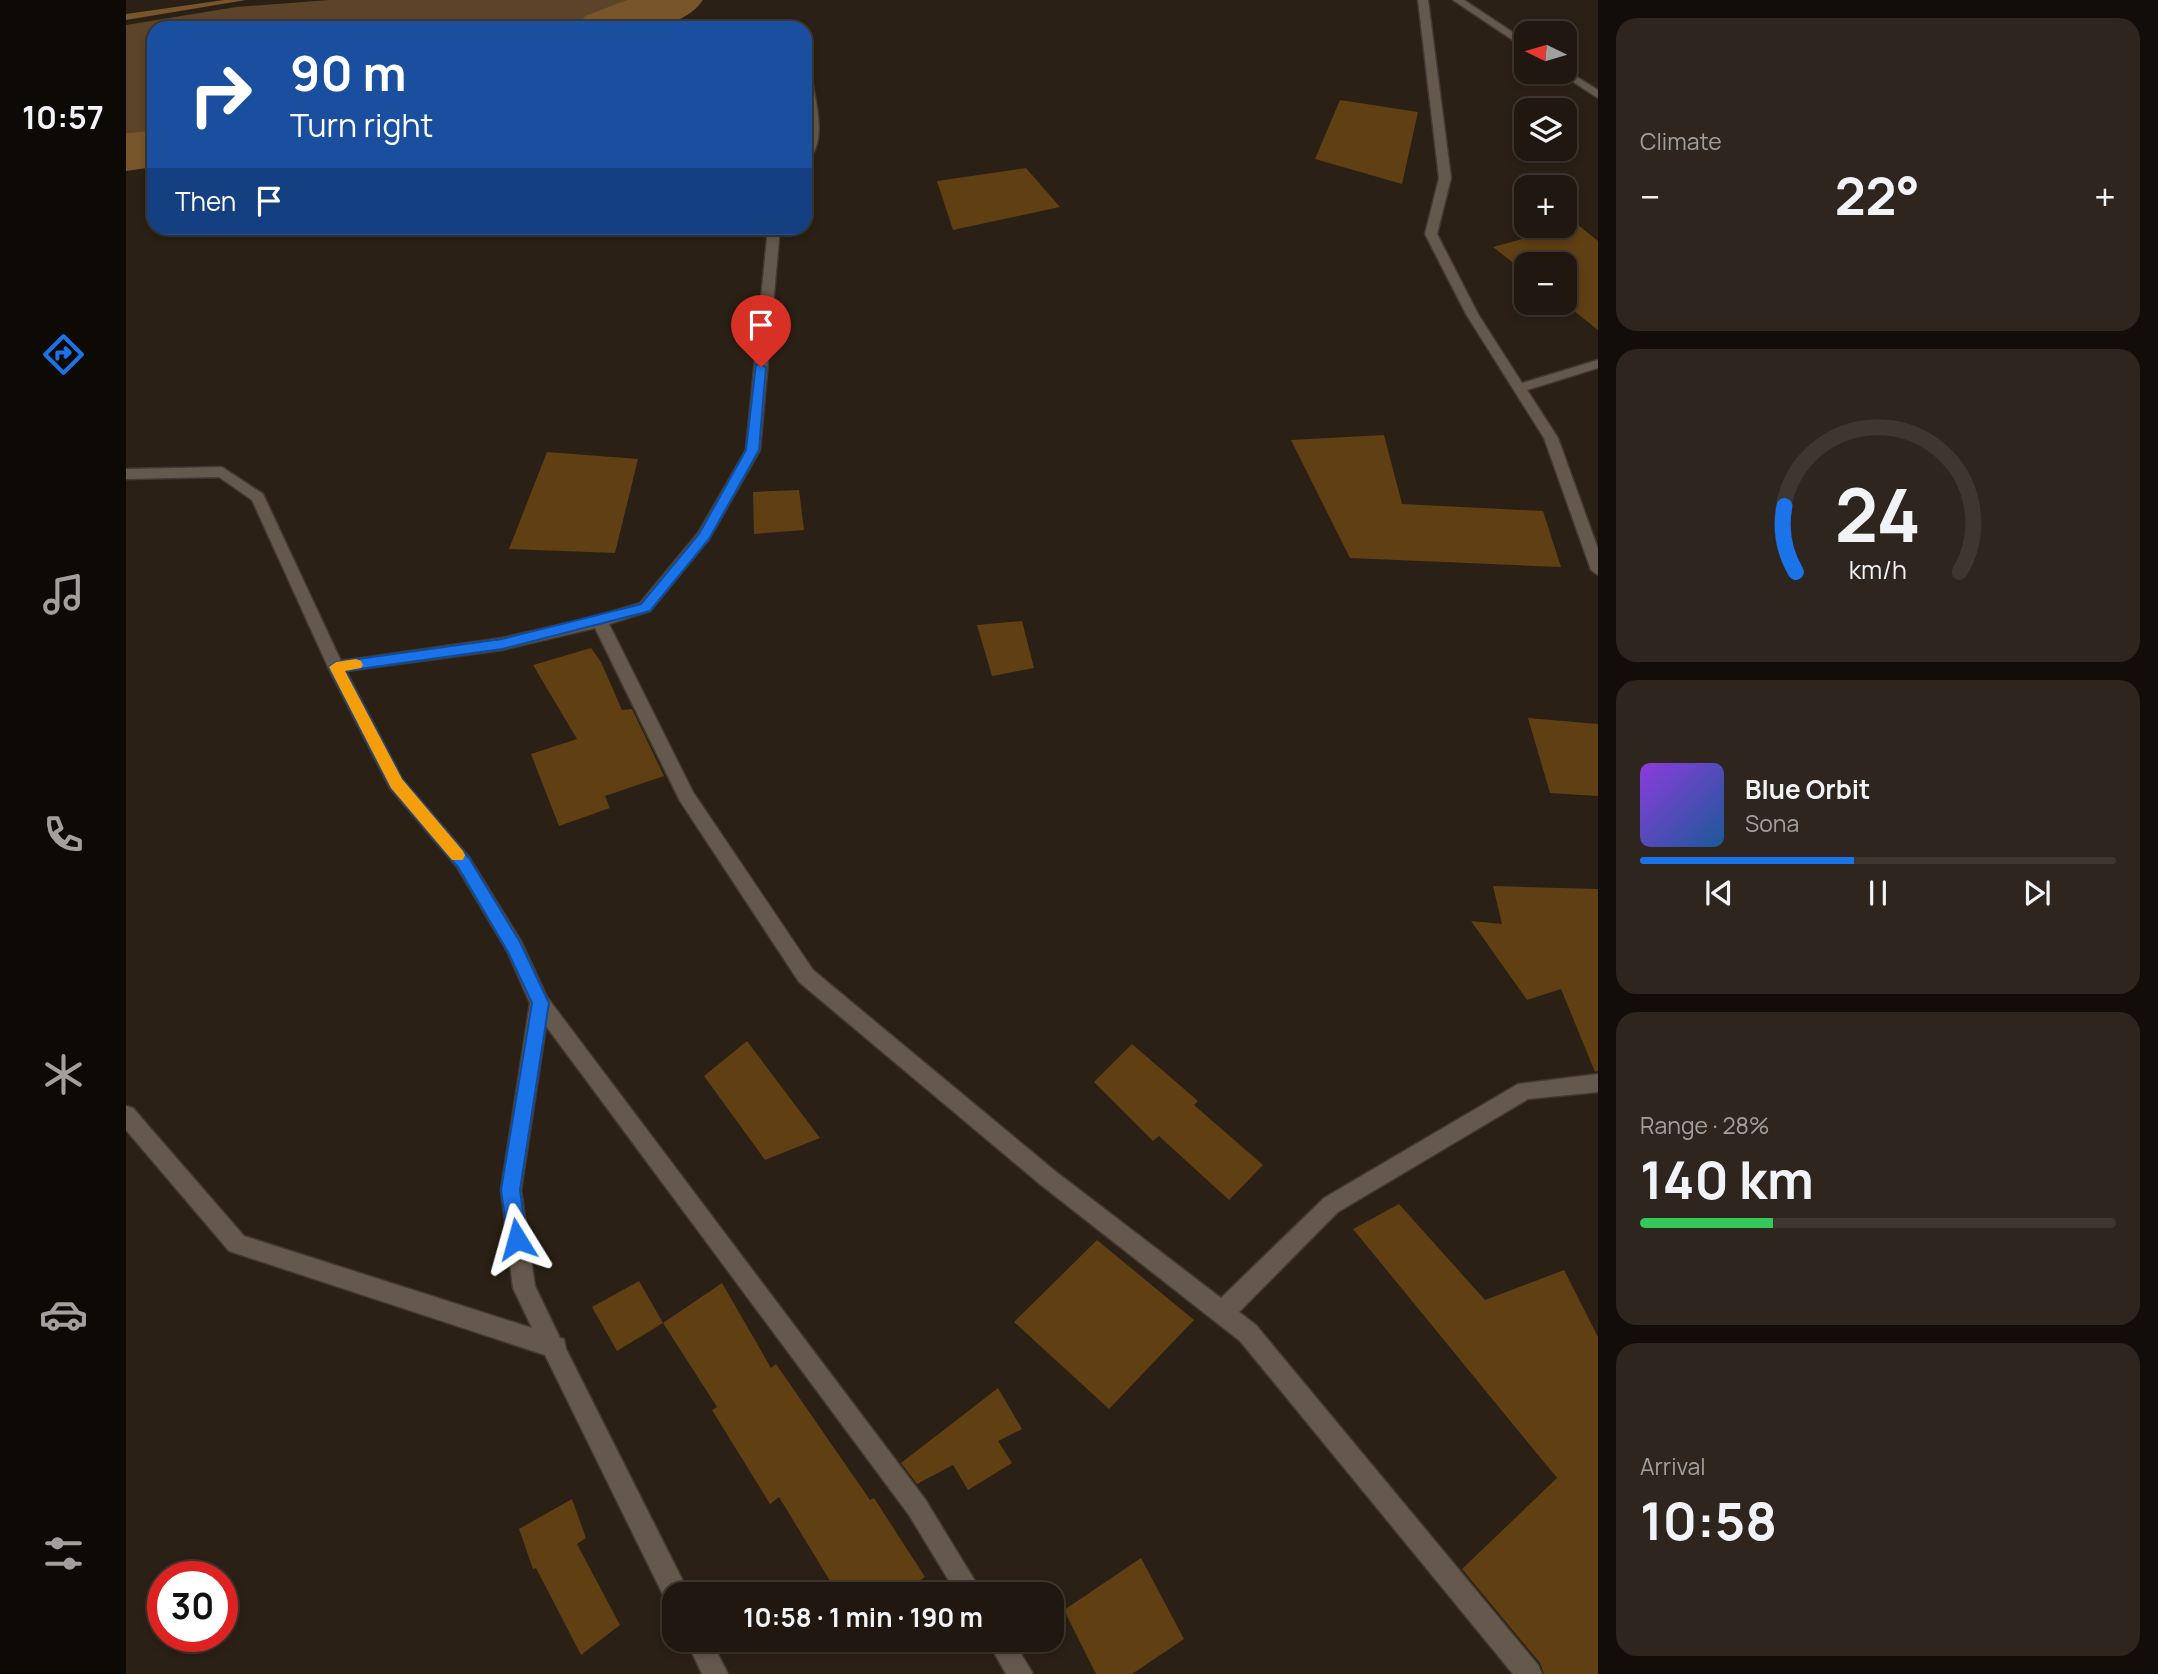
<!DOCTYPE html>
<meta charset="utf-8">
<style>
body{margin:0;font-family:Manrope,sans-serif;background:#2d251e;color:#f1f3f6;height:100vh;display:flex;flex-direction:column;font-size:26px;white-space:nowrap}
*{box-sizing:border-box;margin:0}
p{font-size:23px;color:#a2a09f}
.icon{flex:none;width:38px;height:38px;fill:none;stroke:currentColor;stroke-width:2;stroke-linecap:round;stroke-linejoin:round}
.map{position:relative;flex:1;overflow:hidden}
.drawer{display:flex;flex-direction:column;gap:18px;padding:18px;background:#120d09;width:560px}
.drawer>*{flex:none}
.banner{position:absolute;left:21px;top:21px;width:665px;height:214px;border-radius:21px;box-shadow:0 4px 10px #0003,0 0 0 2px #3d3730;background:#1a4fa0;color:#fff;overflow:hidden}
.needle{width:46px;rotate:275deg}
.controls{position:absolute;left:1388px;top:21px;display:grid;gap:14px}
.controls a{display:grid;place-items:center;width:63px;height:63px;border-radius:14px;background:#201810;box-shadow:0 4px 10px #0003,0 0 0 2px #3d3730;font-size:35px}
.speed{position:absolute;left:21px;top:1561px;display:flex;gap:14px;font-size:35px;font-weight:700;text-align:center}
.speed>*{display:grid;place-content:center;width:91px;height:91px;border-radius:50%;background:#201810;box-shadow:0 4px 10px #0003,0 0 0 2px #3d3730;line-height:1}
.speed .limit{border:10px solid #d22;background:#fff;color:#111}
.pin{position:absolute;display:grid;place-items:center;width:60px;height:60px;color:#fff;margin:-72px -30px;border-radius:50% 50% 50% 0;rotate:-45deg;box-shadow:0 0 7px #0007}
.pin .icon{rotate:45deg}
.me{position:absolute;width:77px;margin:-38px;rotate:352deg;stroke-linejoin:round;filter:drop-shadow(0 0 5px #0008)}
.turn{display:flex;align-items:center;gap:24px;height:147px;padding:0 28px;font-size:32px}
.turn .icon{width:91px;height:91px;stroke-width:2.5}
.turn b{display:block;font-size:49px;line-height:60px}
.then{display:flex;align-items:center;height:66px;padding:0 28px;background:#0003;gap:14px;font-size:26px}
.big{font-size:52px;font-weight:700;line-height:1.1}
.drawer .card{flex:1;display:flex;flex-direction:column;justify-content:center;gap:10px;min-width:0;padding:0 24px;border-radius:21px;background:#2d251e}
.drawer .dial{align-items:center;gap:0}
.dial svg{height:182px;overflow:visible;fill:none;stroke:#3d3730;stroke-width:7;stroke-linecap:round;text-anchor:middle}
.dial text{fill:#f1f3f6;stroke:none}
.song{display:flex;align-items:center;gap:21px}
.cover{width:84px;height:84px;border-radius:10px;background:linear-gradient(135deg,hsl(270 70% 55%),hsl(210 70% 35%))}
.played{height:7px;border-radius:4px;background:linear-gradient(90deg,#1a73e8 45%,#3d3730 45%)}
.keys{display:flex;justify-content:space-around;direction:ltr}
.heat{display:flex;justify-content:space-between;align-items:center;font-size:38px;direction:ltr}
.charge{height:10px;border-radius:5px;background:linear-gradient(90deg,#34c759 28%,#3d3730 0)}
.trip{position:absolute;left:536px;top:1582px;width:402px;height:70px;border-radius:21px;background:#201810;box-shadow:0 4px 10px #0003,0 0 0 2px #3d3730;font-weight:700;line-height:70px;text-align:center}
main{display:flex;flex:1;min-height:0}
.tabs{display:flex;flex-direction:column;width:126px;justify-content:space-around;align-items:center;background:#0d0a06;color:#a2a09f}
.tabs .icon{width:49px;height:49px}
.tabs .on{color:#1a73e8}
.tabs b{font-size:32px;color:#f1f3f6}
.map>svg:first-child{display:block}
.green{fill:#5b4429}
.lines{fill:none;stroke-linecap:round;stroke-linejoin:round}
.stream{fill:#78552b;fill-rule:evenodd}
.river{fill:#78552b;fill-rule:evenodd}
.building{fill:#603f12}
.minor-casing{stroke:#413932;stroke-width:3}
.minor{fill:#65594d;fill-rule:evenodd}
.route{fill:#1a73e8;stroke:#114b97;stroke-width:2}
.slow{fill:#f59e0b}
</style>
<main>
<nav class="tabs">
<b>10:57</b>
<svg class="icon on" aria-label="directions" viewBox="0 0 24 24"><path d="M12 3l9 9-9 9-9-9zM9 14v-3h6M13 9l2 2-2 2"/></svg>
<svg class="icon" aria-label="music" viewBox="0 0 24 24"><path d="M9 18V5l10-2v13"/><circle cx="6" cy="18" r="3"/><circle cx="16" cy="16" r="3"/></svg>
<svg class="icon" aria-label="phone" viewBox="0 0 24 24"><path d="M5 4h4l2 5-3 2q2 4 5 5l2-3 5 2v4C11 20 4 13 5 4z"/></svg>
<svg class="icon" aria-label="climate" viewBox="0 0 24 24"><path d="M12 3v18M4 7l16 10M4 17L20 7"/></svg>
<svg class="icon" aria-label="car" viewBox="0 0 24 24"><path d="M5 17H2v-5l4-1 3-4h7l3 4 3 1v5h-3M9 17h6M6 11h13"/><circle cx="7" cy="17" r="2"/><circle cx="17" cy="17" r="2"/></svg>
<svg class="icon" aria-label="filters" viewBox="0 0 24 24"><path d="M4 7h16M4 17h16"/><circle cx="9" cy="7" r="2"/><circle cx="15" cy="17" r="2"/></svg>
</nav>
<div class="map">
<svg width="1472" height="1674" viewBox="0 0 1472 1674">
<rect width="100%" height="100%" fill="#2a2015"/>
<path class="green" d="M 203,0 L 510,0 L 441,28 L 28,28 L 28,132 L 0,133 L 0,25 L 110,7 Z"/>
<g class="lines">
<path class="stream" d="M 98,0 L 120,0 L 0,20 L 0,14 Z"/>
<path class="river" d="M 501,0 L 577,0 C 551,37 490,28 450,28 L 459,16 Z
M 28,131 L 28,167 L 0,171 L 0,133 Z"/>
</g>
<path class="building" d="M 1214,100 L 1292,112 L 1276,184 L 1189,159 Z
M 900,168 L 934,207 L 827,230 L 811,181 Z
M 1451,224 L 1472,241 L 1472,330 L 1438,303 L 1438,264 L 1400,264 L 1400,273 L 1367,247 Z
M 1258,435 L 1276,504 L 1417,511 L 1435,567 L 1224,558 L 1165,440 Z
M 421,452 L 512,459 L 489,553 L 383,549 Z
M 673,490 L 678,530 L 628,534 L 627,492 Z
M 896,621 L 908,668 L 866,676 L 851,625 Z
M 465,648 L 475,662 L 496,710 L 506,709 L 538,776 L 479,796 L 484,808 L 433,826 L 405,754 L 451,739 L 407,665 Z
M 1402,718 L 1472,724 L 1472,796 L 1424,793 Z
M 1367,886 L 1472,889 L 1472,1071 L 1469,1072 L 1435,989 L 1401,1000 L 1345,921 L 1376,924 Z
M 621,1041 L 694,1138 L 639,1160 L 578,1076 Z
M 1006,1044 L 1072,1101 L 1068,1105 L 1137,1165 L 1103,1200 L 1033,1136 L 1027,1141 L 968,1082 Z
M 1273,1204 L 1359,1300 L 1438,1270 L 1472,1337 L 1472,1674 L 1418,1674 L 1414,1663 L 1336,1569 L 1431,1478 L 1227,1229 Z
M 971,1240 L 1068,1320 L 983,1409 L 888,1322 Z
M 513,1281 L 537,1323 L 491,1351 L 466,1307 Z
M 596,1283 L 645,1368 L 650,1364 L 744,1500 L 748,1498 L 799,1577 L 776,1594 L 712,1594 L 653,1497 L 644,1504 L 586,1410 L 591,1407 L 537,1323 Z
M 872,1388 L 896,1429 L 872,1441 L 886,1463 L 842,1490 L 827,1465 L 791,1484 L 775,1463 Z
M 446,1499 L 460,1538 L 451,1544 L 494,1625 L 455,1655 L 410,1568 L 407,1569 L 393,1529 Z
M 1015,1558 L 1058,1639 L 1006,1674 L 970,1674 L 938,1610 Z"/>
<g class="lines">
<g class="minor-casing">
<path id="minor" d="M 1292,0 L 1302,0 L 1325,178 L 1311,234 L 1352,314 L 1396,383 L 1472,360 L 1472,368 L 1401,390 L 1432,438 L 1472,549 L 1472,575 L 1465,570 L 1418,438 L 1340,314 L 1299,234 L 1313,178 Z
M 1327,0 L 1338,0 L 1400,41 L 1400,49 Z
M 1438,69 L 1472,90 L 1472,98 L 1432,72 L 1438,72 Z
M 679,78 L 686,81 C 690,101 702,149 679,160 L 679,142 L 684,130 Z
M 642,228 L 654,228 L 634,450 L 583,539 L 524,611 L 483,624 L 567,792 L 687,970 L 929,1171 L 1095,1298 L 1198,1198 L 1392,1084 L 1472,1074 L 1472,1092 L 1402,1099 L 1212,1212 L 1113,1312 L 1130,1325 L 1412,1665 L 1416,1674 L 1387,1674 L 1114,1341 L 915,1185 L 673,982 L 554,801 L 469,628 L 376,650 L 220,671 L 276,779 L 343,857 L 395,941 L 421,997 L 799,1499 L 857,1594 L 831,1594 L 783,1515 L 420,1026 L 395,1190 L 409,1286 L 434,1338 L 438,1339 L 440,1349 L 559,1585 L 562,1594 L 548,1594 L 548,1605 L 541,1603 L 419,1355 L 103,1251 L 0,1130 L 0,1106 L 7,1108 L 118,1236 L 406,1328 L 387,1288 L 375,1190 L 404,1003 L 381,951 L 331,867 L 264,788 L 202,667 L 126,500 L 93,477 L 0,479 L 0,469 L 96,467 L 137,494 L 215,661 L 376,638 L 473,616 L 514,603 L 572,533 L 620,450 Z
M 560,1640 L 585,1640 L 602,1674 L 576,1674 Z
M 861,1640 L 887,1640 L 907,1674 L 880,1674 Z"/>
</g>
<use href="#minor" class="minor"/>
</g>
<path class="route" d="M 630,364 L 640,367 L 633,450 L 583,539 L 524,611 L 376,649 L 219,671 L 276,779 L 343,858 L 394,942 L 423,1003 L 394,1190 L 401,1239 L 398,1246 L 391,1249 L 385,1246 L 382,1239 L 375,1190 L 406,1003 L 382,952 L 332,867 L 265,788 L 203,667 L 210,662 L 376,639 L 515,604 L 573,534 L 620,450 Z"/>
<path class="slow" d="M 230,659 L 235,661 L 237,665 L 235,668 L 219,671 L 276,779 L 337,851 L 339,855 L 337,860 L 326,860 L 265,788 L 203,667 L 210,662 Z"/>
</svg>
<div class="controls">
<a><svg class="needle" viewBox="-14 -14 28 28"><path d="M0-13l5 13h-10z" fill="#e53935"/><path d="M0 13l5-13h-10z" fill="#a2a09f"/></svg></a>
<a><svg class="icon" aria-label="layers" viewBox="0 0 24 24"><path d="M12 4l9 5-9 5-9-5zM3 14l9 5 9-5"/></svg></a>
<a>+</a>
<a>−</a>
</div>
<div class="speed"><div class="limit">30</div></div>
<div class="pin" style="left:635px;top:367px;background:#d93025"><svg class="icon" aria-label="arrive" viewBox="0 0 24 24"><path d="M6 21V4h12l-3 4 3 4H6"/></svg></div>
<svg class="me" style="left:391px;top:1239px" viewBox="-20 -20 40 40"><path d="M0-17L14 15 0 8-14 15z" fill="#1a73e8" stroke="#fff" stroke-width="4"/></svg>
<div class="trip">10:58 · 1 min · 190 m</div>
<div class="banner">
<div class="turn"><svg class="icon" aria-label="right" viewBox="0 0 24 24"><path d="M7 20v-9h11M14 6l5 5-5 5"/></svg><div><b>90 m</b>Turn right</div></div>
<div class="then">Then<svg class="icon" aria-label="arrive" viewBox="0 0 24 24"><path d="M6 21V4h12l-3 4 3 4H6"/></svg></div>
</div>
</div>
<section class="drawer">
<div class="card"><p>Climate</p>
<div class="heat"><a>−</a><b class="big">22°</b><a>+</a></div>
</div>
<div class="card dial"><svg viewBox="0 0 100 80">
<path d="M14 69A42 42 0 1 1 86 69"/>
<path d="M14 69A42 42 0 0 1 9 40" stroke="#1a73e8"/>
<text x="50" y="56" font-size="32" font-weight="700">24</text>
<text x="50" y="72" font-size="11">km/h</text>
</svg></div>
<div class="card">
<div class="song"><i class="cover"></i><div><b>Blue Orbit</b><p>Sona</p></div></div>
<div class="played"></div>
<div class="keys"><svg class="icon" aria-label="previous" viewBox="0 0 24 24"><path d="M18 5L8 12l10 7zM5 5v14"/></svg><svg class="icon" aria-label="pause" viewBox="0 0 24 24"><path d="M8 5v14M16 5v14"/></svg><svg class="icon" aria-label="next" viewBox="0 0 24 24"><path d="M6 5l10 7-10 7zM19 5v14"/></svg></div>
</div>
<div class="card"><p>Range · 28%</p><b class="big">140 km</b><div class="charge"></div></div>
<div class="card"><p>Arrival</p><b class="big">10:58</b></div>
</section>
</main>
